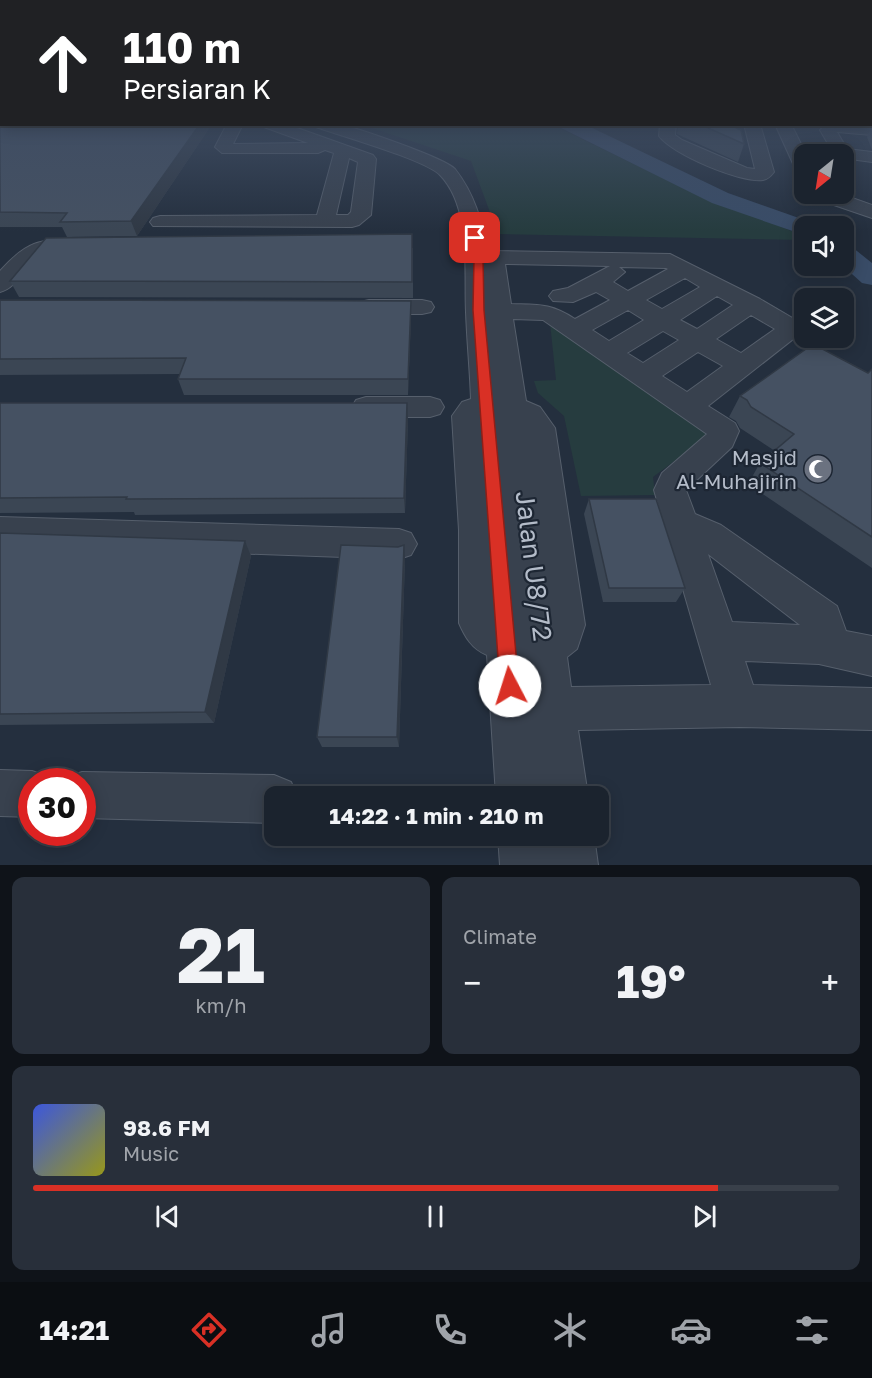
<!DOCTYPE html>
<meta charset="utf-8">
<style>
body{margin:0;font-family:"Golos Text",sans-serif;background:#282f3a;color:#f1f3f6;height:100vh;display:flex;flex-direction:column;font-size:22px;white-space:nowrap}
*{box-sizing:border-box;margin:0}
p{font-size:20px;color:#a0a4aa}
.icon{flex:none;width:33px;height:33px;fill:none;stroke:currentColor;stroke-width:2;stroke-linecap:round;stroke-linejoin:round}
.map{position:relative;height:865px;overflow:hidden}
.panel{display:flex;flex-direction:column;gap:12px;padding:12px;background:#0f1319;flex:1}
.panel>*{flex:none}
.banner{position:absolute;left:0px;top:0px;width:873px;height:126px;box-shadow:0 3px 15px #0003,0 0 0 2px #39404a;background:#202124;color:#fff;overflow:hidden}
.needle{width:39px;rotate:210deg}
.controls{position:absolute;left:794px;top:144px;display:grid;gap:12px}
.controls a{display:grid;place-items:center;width:60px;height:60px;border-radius:12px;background:#1b232e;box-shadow:0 3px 15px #0003,0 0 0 2px #39404a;font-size:30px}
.speed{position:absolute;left:18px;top:768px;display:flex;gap:12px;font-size:30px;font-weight:700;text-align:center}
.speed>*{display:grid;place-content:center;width:78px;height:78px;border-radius:50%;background:#1b232e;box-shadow:0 3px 15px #0003,0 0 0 2px #39404a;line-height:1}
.speed .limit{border:9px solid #d22;background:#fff;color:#111}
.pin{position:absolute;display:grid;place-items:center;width:51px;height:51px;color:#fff;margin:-26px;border-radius:12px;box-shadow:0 3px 9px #0006}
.me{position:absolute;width:66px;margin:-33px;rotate:355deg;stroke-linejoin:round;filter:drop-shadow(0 0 4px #0008)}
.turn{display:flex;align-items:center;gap:21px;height:126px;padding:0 24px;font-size:27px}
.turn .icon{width:78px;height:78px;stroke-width:2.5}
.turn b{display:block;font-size:42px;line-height:51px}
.big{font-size:45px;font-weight:700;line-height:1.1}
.panel .tile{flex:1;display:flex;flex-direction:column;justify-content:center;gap:9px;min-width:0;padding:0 21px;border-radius:12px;background:#282f3a}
.panel .dial{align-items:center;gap:0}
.dial b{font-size:78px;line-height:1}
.song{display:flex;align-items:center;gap:18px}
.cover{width:72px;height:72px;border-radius:9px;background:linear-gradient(135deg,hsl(230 70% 55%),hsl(60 70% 35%))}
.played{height:6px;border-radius:3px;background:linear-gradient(90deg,#d93025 85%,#39404a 85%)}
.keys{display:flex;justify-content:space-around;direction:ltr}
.heat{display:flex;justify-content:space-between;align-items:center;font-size:33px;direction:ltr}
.panel .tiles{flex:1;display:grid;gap:12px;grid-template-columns:1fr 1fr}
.tile:last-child{grid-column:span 2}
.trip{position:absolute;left:264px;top:786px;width:345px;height:60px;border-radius:12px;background:#1b232e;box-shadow:0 3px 15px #0003,0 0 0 2px #39404a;font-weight:700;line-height:60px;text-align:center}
.dock{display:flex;height:96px;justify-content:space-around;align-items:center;background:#0b0e12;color:#a0a4aa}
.dock .icon{width:42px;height:42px}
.dock .active{color:#d93025}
.dock b{font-size:27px;color:#f1f3f6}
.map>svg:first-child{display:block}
.green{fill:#263c3f}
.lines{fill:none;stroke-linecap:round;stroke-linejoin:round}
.river{fill:#394c67;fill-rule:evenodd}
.minor-casing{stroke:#565f6c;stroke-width:2}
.minor{fill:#38414e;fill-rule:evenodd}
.wall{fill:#3b4654}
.shaded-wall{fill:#303945}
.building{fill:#455162;stroke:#303945;stroke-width:1.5}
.route{fill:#d93025;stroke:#8d1f18;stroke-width:1.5}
.labels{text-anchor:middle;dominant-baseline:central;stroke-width:4.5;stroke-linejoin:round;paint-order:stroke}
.poi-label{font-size:21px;fill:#b4bcc9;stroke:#1d2633;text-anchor:end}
.near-street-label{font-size:26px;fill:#b4bcc9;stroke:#1d2633}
</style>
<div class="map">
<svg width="872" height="865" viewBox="0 0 872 865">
<rect width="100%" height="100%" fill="#242f3e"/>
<path class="green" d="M 363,125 L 553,125 L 671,182 L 799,234 L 804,240 L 498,234 L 471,161 Z
M 550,323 L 712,433 L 653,477 L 655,495 L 581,496 L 564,416 L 538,393 L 534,381 L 556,380 Z"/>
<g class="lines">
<path class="river" d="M 559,124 L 584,124 L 728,193 L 813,223 L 815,226 L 804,226 L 804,235 L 712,203 L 561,128 Z
M 843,244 L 852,247 L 872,263 L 872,285 L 862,283 L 843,266 Z"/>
<g class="minor-casing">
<path id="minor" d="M 227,124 L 243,124 L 233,144 L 308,143 L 264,127 L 263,124 L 286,124 L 373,155 L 376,159 L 371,215 L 359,225 L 352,227 L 153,226 L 150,222 L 153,218 L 160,216 L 317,215 L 334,153 L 325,150 L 318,153 L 222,153 L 215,147 ZM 349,158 L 358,162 L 351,212 L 348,215 L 336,215 Z
M 315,124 C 322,124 330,124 338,124 C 355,127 445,158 455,169 C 474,193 482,221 488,251 L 670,254 L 760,299 L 801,323 L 804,327 L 801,333 L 708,406 L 735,423 L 739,431 L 732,447 L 686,490 L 695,514 L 721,525 L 837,606 L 846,631 L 872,636 L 872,676 L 819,664 L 745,661 L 753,685 L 872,688 L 872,730 L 739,727 L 578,730 L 588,796 L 496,796 L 487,655 C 472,649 465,637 459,623 L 459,530 L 452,416 L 462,402 L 471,399 C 470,370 467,341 466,312 C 464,271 472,208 440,175 C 426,160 341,136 316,127 ZM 505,264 L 610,266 L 568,288 L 553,291 L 549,296 L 553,301 L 573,302 L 596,292 L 610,300 L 575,319 C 550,303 539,305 511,304 ZM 619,267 L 666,268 L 668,269 L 628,291 L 613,282 L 625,272 ZM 685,278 L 700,287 L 662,309 L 646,300 ZM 717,296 L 733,305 L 697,329 L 680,320 ZM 628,310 L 644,320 L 609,341 L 592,330 ZM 751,315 L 775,329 L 741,353 L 716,339 ZM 513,319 L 543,320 L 707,434 L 662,473 L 654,490 L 711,685 L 571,687 L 567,657 L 577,649 L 585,625 L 555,428 L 540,407 L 526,401 ZM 663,331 L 679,340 L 643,363 L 627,353 ZM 698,352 L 723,366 L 687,392 L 662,376 ZM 708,554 L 800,625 L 732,622 Z
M 660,124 L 676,124 L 675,135 L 682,140 L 747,168 L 755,169 L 744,124 L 760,124 L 774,172 C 771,176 768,179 763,180 C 740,183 672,154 659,136 Z
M 775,124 L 791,124 L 806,154 L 804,154 L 804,173 L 798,172 L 795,168 Z
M 827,124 L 872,125 L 872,135 L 837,132 L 847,149 L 872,152 L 872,162 L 843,158 L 843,154 L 834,154 L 820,130 Z
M 820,194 L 841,194 L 872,205 L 872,218 L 831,204 Z
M 78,238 L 85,240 L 89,244 L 85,248 C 70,252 52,248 39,257 C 24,267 17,288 0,292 L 0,271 C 26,242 39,239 78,238 Z
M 369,300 L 422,300 L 431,302 L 434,307 L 431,312 L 422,314 L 369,314 L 360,312 L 357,307 L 360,302 Z
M 366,397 L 430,397 L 440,400 L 444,407 L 440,414 L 430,417 L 366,417 L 356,414 L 352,407 L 356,400 Z
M 0,517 L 399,529 L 411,533 L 417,544 L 411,555 L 399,559 L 61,547 L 0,547 Z
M 0,770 L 32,771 L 49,777 L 50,782 L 32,782 L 32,817 L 0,816 Z
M 82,772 L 274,775 L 291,782 L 297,796 L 274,796 L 274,823 L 82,818 L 82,782 L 64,782 L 65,778 Z
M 498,836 L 594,836 L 598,865 L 500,865 Z"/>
</g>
<use href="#minor" class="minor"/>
</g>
<path class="wall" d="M 0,110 L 212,124 L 137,236 L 67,237 L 62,227 L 0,227 Z
M 678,124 L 727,124 L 744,144 L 738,162 L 677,134 Z
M 872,126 L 872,150 L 867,137 Z
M 413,248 L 413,298 L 19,297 L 10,281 Z
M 0,300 L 411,301 L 411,316 L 408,395 L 184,395 L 178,379 L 180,374 L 0,375 Z
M 872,369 L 872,568 L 748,484 L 760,463 L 775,451 L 740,428 L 736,421 L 729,417 L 740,396 L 868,373 Z
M 0,403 L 408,419 L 405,513 L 135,515 L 134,512 L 0,513 Z
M 589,499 L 685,588 L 676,602 L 603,602 L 584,514 Z
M 0,533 L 245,541 L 251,556 L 214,723 L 0,725 Z
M 405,559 L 399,747 L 322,747 L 317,737 Z"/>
<path class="shaded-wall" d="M 200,124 L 212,124 L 137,236 L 131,221 Z
M 411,301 L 411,316 L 408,395 L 408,379 Z
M 407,403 L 408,419 L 405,513 L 404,498 Z
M 245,541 L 251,556 L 214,723 L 205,712 Z
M 404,545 L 405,559 L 399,747 L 397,737 Z"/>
<path class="building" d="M 0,110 L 2,110 L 2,124 L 200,124 L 131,221 L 60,222 L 67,213 L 0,212 Z
M 699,124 L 727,124 L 741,130 L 744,144 Z
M 412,234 L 412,282 L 10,281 L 46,238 Z
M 0,300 L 411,301 L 408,379 L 178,379 L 186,358 L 0,359 Z
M 813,344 L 868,373 L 872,369 L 872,537 L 760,463 L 794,434 L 751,407 L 747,400 L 740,396 Z
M 0,403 L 407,403 L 404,498 L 126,499 L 127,497 L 0,498 Z
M 589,499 L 656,499 L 685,588 L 609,588 Z
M 0,533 L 245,541 L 205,712 L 0,714 Z
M 341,545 L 398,547 L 404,545 L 397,737 L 317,737 Z"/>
<linearGradient id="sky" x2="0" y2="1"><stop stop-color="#141a22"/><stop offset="0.48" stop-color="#3f4d63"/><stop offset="1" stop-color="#3f4d63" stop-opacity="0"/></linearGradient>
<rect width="872" height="231" fill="url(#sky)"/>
<path class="route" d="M 471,236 L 480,238 L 483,257 L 484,310 L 519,686 L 516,693 L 510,696 L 503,693 L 500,686 L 473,310 L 474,257 Z"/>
<defs>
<g id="mosque-disc" transform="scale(1.5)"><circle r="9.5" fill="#6b7280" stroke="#1d2633"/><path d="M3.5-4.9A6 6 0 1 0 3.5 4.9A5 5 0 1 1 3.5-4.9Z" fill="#fff"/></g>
</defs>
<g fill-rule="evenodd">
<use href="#mosque-disc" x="818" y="469"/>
</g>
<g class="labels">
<g class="poi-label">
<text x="797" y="457">Masjid<tspan x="797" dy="24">Al-Muhajirin</tspan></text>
</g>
<g class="near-street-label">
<text transform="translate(534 566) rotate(83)">Jalan U8/72</text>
</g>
</g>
</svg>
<div class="controls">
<a><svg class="needle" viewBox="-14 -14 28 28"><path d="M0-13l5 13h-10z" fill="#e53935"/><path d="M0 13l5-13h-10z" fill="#a0a4aa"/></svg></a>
<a><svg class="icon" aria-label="sound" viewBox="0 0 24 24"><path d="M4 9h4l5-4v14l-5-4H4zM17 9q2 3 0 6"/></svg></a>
<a><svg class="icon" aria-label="layers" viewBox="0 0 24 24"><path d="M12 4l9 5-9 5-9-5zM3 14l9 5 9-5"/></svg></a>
</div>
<div class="speed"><div class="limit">30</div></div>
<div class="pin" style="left:475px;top:238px;background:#d93025"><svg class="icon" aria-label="arrive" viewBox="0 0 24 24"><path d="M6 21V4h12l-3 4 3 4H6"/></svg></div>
<svg class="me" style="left:510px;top:686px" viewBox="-20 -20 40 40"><circle r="19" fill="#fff"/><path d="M0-13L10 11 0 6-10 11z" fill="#d93025"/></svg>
<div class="trip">14:22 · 1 min · 210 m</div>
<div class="banner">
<div class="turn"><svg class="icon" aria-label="ahead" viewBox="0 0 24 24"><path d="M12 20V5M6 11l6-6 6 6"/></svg><div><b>110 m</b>Persiaran K</div></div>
</div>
</div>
<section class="panel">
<div class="tiles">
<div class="tile dial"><b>21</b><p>km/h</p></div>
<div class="tile"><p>Climate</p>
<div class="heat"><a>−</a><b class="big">19°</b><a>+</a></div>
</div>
<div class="tile">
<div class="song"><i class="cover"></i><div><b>98.6 FM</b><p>Music</p></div></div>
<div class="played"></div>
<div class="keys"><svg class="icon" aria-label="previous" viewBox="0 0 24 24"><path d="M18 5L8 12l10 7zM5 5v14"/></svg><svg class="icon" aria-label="pause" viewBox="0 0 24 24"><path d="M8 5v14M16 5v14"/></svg><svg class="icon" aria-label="next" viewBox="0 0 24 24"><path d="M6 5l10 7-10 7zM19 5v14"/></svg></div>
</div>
</div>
</section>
<nav class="dock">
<b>14:21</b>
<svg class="icon active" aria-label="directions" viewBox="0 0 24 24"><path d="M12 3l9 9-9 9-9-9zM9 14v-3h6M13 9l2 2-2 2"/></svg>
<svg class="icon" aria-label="music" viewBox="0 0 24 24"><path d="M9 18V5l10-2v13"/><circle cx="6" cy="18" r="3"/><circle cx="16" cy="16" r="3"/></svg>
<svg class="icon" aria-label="phone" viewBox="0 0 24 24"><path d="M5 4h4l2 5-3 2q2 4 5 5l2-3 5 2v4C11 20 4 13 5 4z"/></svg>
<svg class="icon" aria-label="climate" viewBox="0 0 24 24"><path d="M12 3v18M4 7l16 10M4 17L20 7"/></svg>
<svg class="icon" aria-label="car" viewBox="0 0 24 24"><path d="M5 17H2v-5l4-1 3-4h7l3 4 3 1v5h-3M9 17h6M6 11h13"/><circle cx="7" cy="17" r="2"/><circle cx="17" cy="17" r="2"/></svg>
<svg class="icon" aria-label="filters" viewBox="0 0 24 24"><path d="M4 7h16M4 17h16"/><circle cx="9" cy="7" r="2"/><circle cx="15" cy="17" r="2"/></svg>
</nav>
